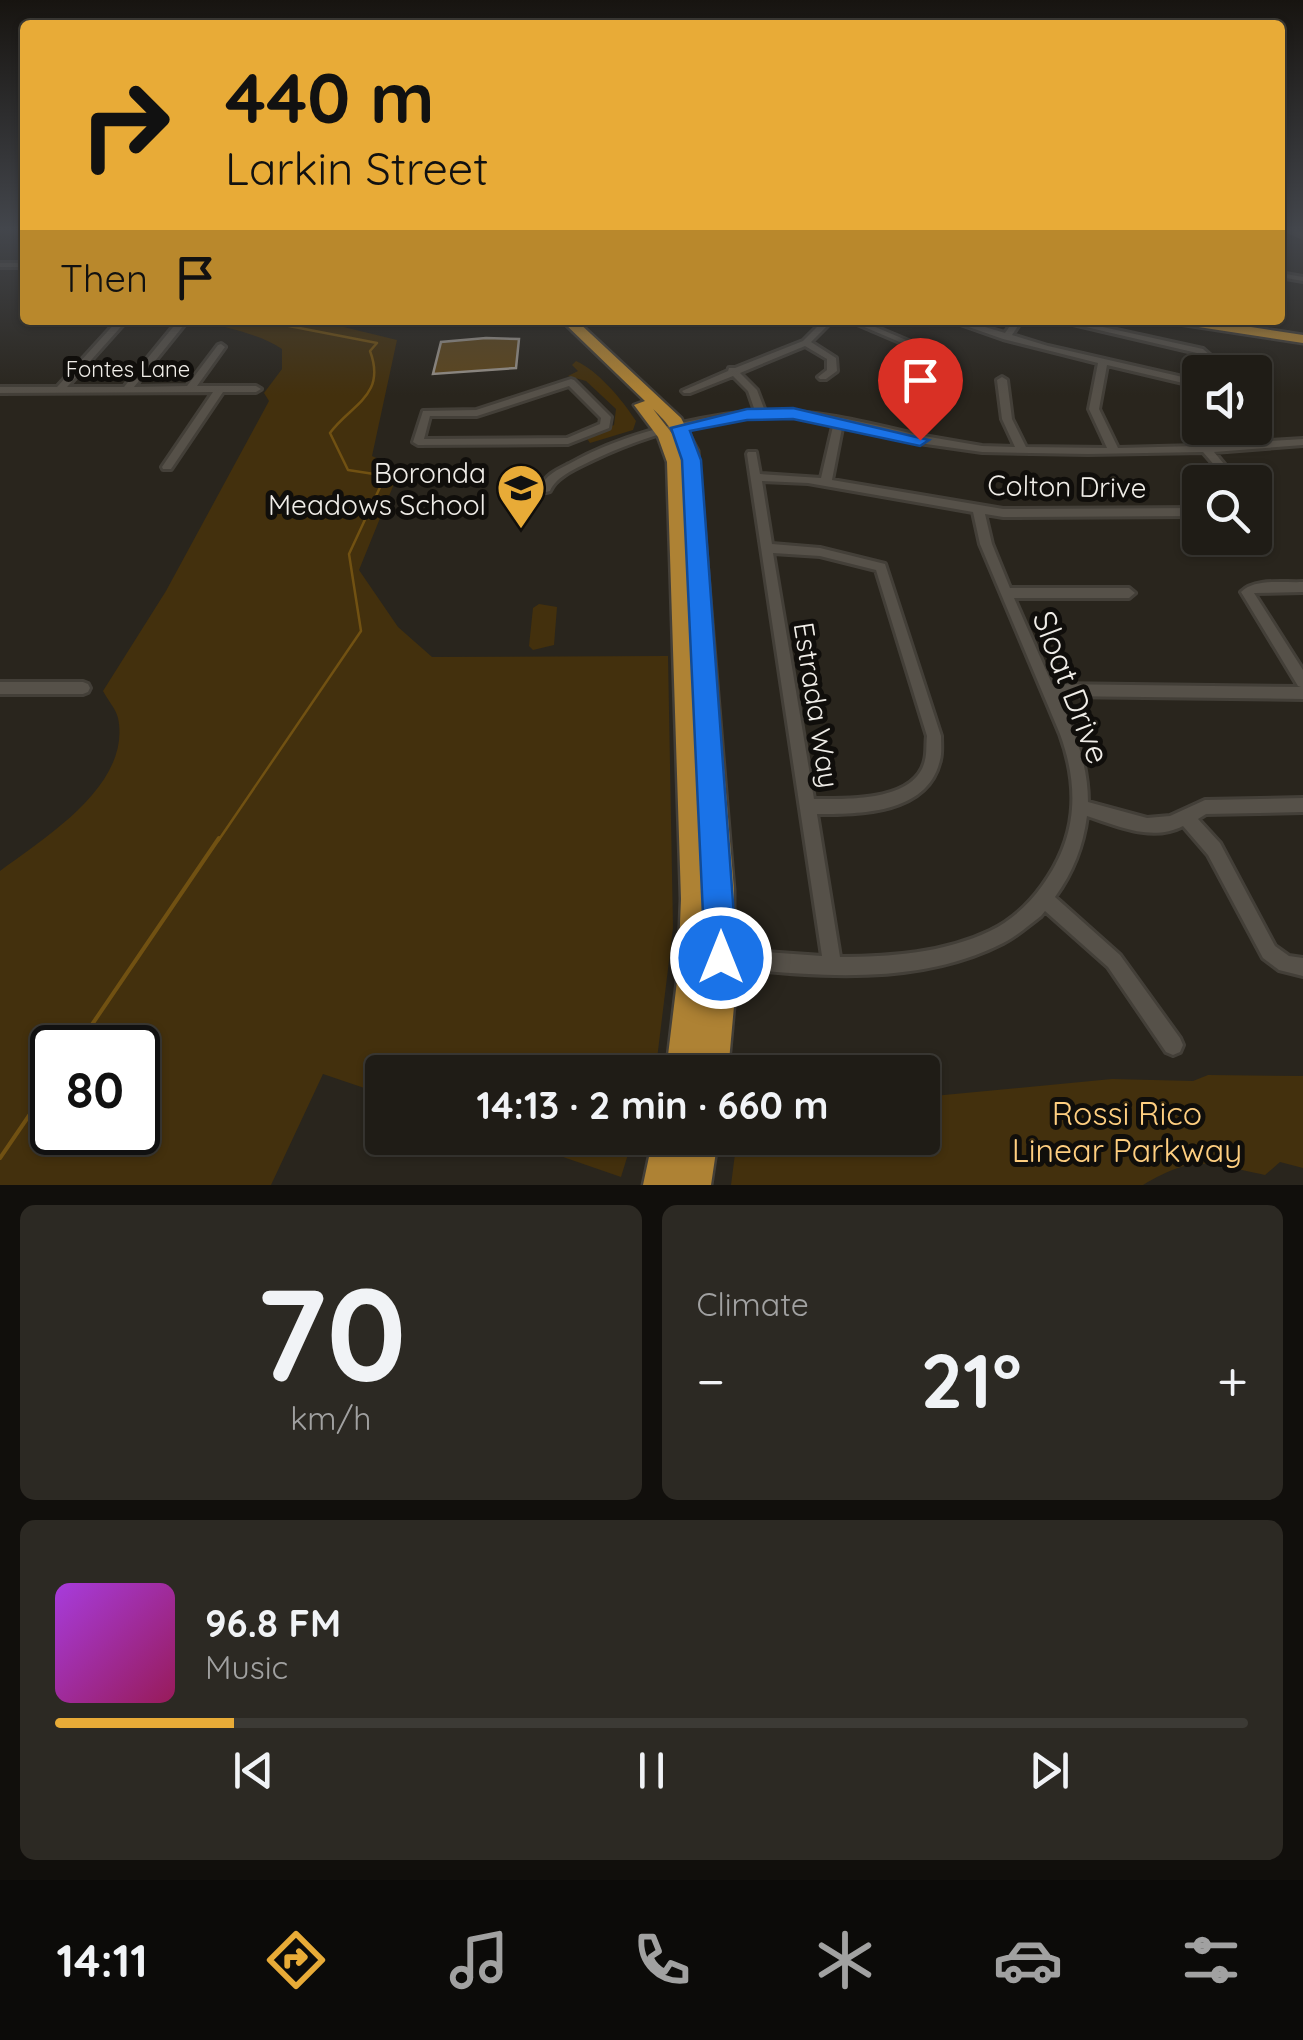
<!DOCTYPE html>
<meta charset="utf-8">
<style>
body{margin:0;font-family:Quicksand,sans-serif;background:#2c2923;color:#f1f3f6;height:100vh;display:flex;flex-direction:column;font-size:38px;white-space:nowrap}
*{box-sizing:border-box;margin:0}
p{font-size:32px;color:#a1a1a1}
.icon{flex:none;width:55px;height:55px;fill:none;stroke:currentColor;stroke-width:2;stroke-linecap:round;stroke-linejoin:round}
.map{position:relative;height:1185px;overflow:hidden}
.drawer{display:flex;flex-direction:column;gap:20px;padding:20px;background:#110f0c;flex:1}
.drawer>*{flex:none}
.top-card{position:absolute;left:20px;top:20px;width:1265px;height:305px;border-radius:10px;box-shadow:0 2px 8px #0004,0 0 0 2px #3c3a35;background:#e8ab37;color:#111;overflow:hidden}
.controls{position:absolute;left:1182px;top:355px;display:grid;gap:20px}
.controls a{display:grid;place-items:center;width:90px;height:90px;border-radius:10px;background:#1f1c16;box-shadow:0 2px 8px #0004,0 0 0 2px #3c3a35;font-size:50px}
.speed{position:absolute;left:30px;top:1025px;display:flex;gap:20px;font-size:50px;font-weight:700;text-align:center}
.speed>*{display:grid;place-content:center;width:130px;height:130px;border-radius:50%;background:#1f1c16;box-shadow:0 2px 8px #0004,0 0 0 2px #3c3a35;line-height:1}
.speed .limit{border:5px solid #111;border-radius:15px;background:#fff;color:#111}
.pin{position:absolute;display:grid;place-items:center;width:85px;height:85px;color:#fff;margin:-102px -42px;border-radius:50% 50% 50% 0;rotate:-45deg;box-shadow:0 0 10px #0007}
.pin .icon{rotate:45deg}
.me{position:absolute;width:110px;margin:-55px;rotate:0deg;stroke-linejoin:round;filter:drop-shadow(0 0 8px #0008)}
.turn{display:flex;align-items:center;gap:35px;height:210px;padding:0 40px;font-size:45px}
.turn .icon{width:130px;height:130px;stroke-width:2.5}
.turn b{display:block;font-size:70px;line-height:85px}
.then{display:flex;align-items:center;height:95px;padding:0 40px;background:#0003;gap:20px;font-size:38px}
.big{font-size:75px;font-weight:700;line-height:1.1}
.drawer .widget{flex:1;display:flex;flex-direction:column;justify-content:center;gap:15px;min-width:0;padding:0 35px;border-radius:15px;background:#2c2923}
.drawer .dial{align-items:center;gap:0}
.dial b{font-size:130px;line-height:1}
.song{display:flex;align-items:center;gap:30px}
.cover{width:120px;height:120px;border-radius:15px;background:linear-gradient(135deg,hsl(280 70% 55%),hsl(330 70% 35%))}
.played{height:10px;border-radius:5px;background:linear-gradient(90deg,#e8ab37 15%,#3c3a35 15%)}
.keys{display:flex;justify-content:space-around;direction:ltr}
.heat{display:flex;justify-content:space-between;align-items:center;font-size:55px;direction:ltr}
.drawer .tiles{flex:1;display:grid;gap:20px;grid-template-columns:1fr 1fr}
.widget:last-child{grid-column:span 2}
.trip{position:absolute;left:365px;top:1055px;width:575px;height:100px;border-radius:10px;background:#1f1c16;box-shadow:0 2px 8px #0004,0 0 0 2px #3c3a35;font-weight:700;line-height:100px;text-align:center}
.menu{display:flex;height:160px;justify-content:space-around;align-items:center;background:#0c0b09;color:#a1a1a1}
.menu .icon{width:70px;height:70px}
.menu .selected{color:#e8ab37}
.menu b{font-size:45px;color:#f1f3f6}
.map>svg:first-child{display:block}
.green{fill:#43300d;fill-rule:evenodd}
.lines{fill:none;stroke-linecap:round;stroke-linejoin:round}
.stream-far1{stroke:#715112;stroke-width:2.5}
.stream{stroke:#715112;stroke-width:4}
.building{fill:#5d461d;stroke:#958f87;stroke-width:2.5}
.minor-casing{stroke:#433f38;stroke-width:6}
.highway-casing{stroke:#433f38;stroke-width:5}
.minor{fill:#565149;fill-rule:evenodd}
.highway{fill:#ae8234;fill-rule:evenodd}
.route{fill:#1a73e8;stroke:#114b97;stroke-width:2.5}
.labels{text-anchor:middle;dominant-baseline:central;stroke-width:10;stroke-linejoin:round;paint-order:stroke}
.far-street-label{font-size:22px;fill:#f0ede8;stroke:#100e0b}
.poi-label{font-size:28px;fill:#f0ede8;stroke:#100e0b;text-anchor:end}
.street-label{font-size:28px;fill:#f0ede8;stroke:#100e0b}
.near-street-label{font-size:32px;fill:#f0ede8;stroke:#100e0b}
.near-park-label{font-size:32px;fill:#ffcf80;stroke:#100e0b}
</style>
<div class="map">
<svg width="1303" height="1185" viewBox="0 0 1303 1185">
<rect width="100%" height="100%" fill="#29251d"/>
<path class="green" d="M 199,320 L 315,320 L 397,340 L 372,456 L 400,469 L 359,570 L 398,627 L 432,657 L 668,656 L 673,928 L 657,1059 L 653,1072 L 382,1072 L 382,1094 L 323,1074 L 271,1185 L 0,1185 L 0,871 C 44,838 132,785 118,718 C 116,709 107,699 103,691 L 166,591 L 269,401 L 264,393 L 282,369 L 282,349 C 258,333 222,327 199,320 ZM 52,1048 L 138,1048 L 138,1132 L 52,1132 Z
M 576,361 C 598,371 621,398 636,421 L 633,430 L 590,443 L 586,437 L 614,425 L 616,409 L 586,381 L 568,376 L 578,371 L 572,365 Z
M 539,604 L 557,607 L 554,645 L 533,650 L 529,646 L 533,608 Z
M 1208,1075 L 1303,1076 L 1303,1168 L 1280,1162 L 1265,1175 C 1207,1163 1196,1154 1143,1185 L 731,1185 L 737,1138 L 922,1138 L 923,1097 L 1112,1079 L 1193,1081 Z
M 508,1138 L 633,1138 L 621,1177 Z"/>
<g class="lines">
<path class="stream-far1" d="M 218,841 L 361,631 L 349,554 L 382,483 L 374,474 L 348,470 L 330,433 C 350,405 387,396 370,351 L 377,343 L 258,320"/>
<path class="stream" d="M 76,1048 L 219,838
M 0,1158 L 52,1082"/>
</g>
<path class="building" d="M 486,338 L 519,339 L 516,368 L 433,374 L 441,342 Z"/>
<g class="lines">
<g class="minor-casing">
<path id="minor" d="M 1286,229 L 1295,229 L 1303,232 L 1303,237 Z
M 0,263 L 25,263 L 25,267 L 0,267 Z
M 1280,273 L 1303,277 L 1303,281 L 1280,277 Z
M 118,320 L 127,320 L 67,387 L 124,387 L 178,321 L 181,320 L 185,323 L 184,325 L 134,387 L 187,386 L 218,345 L 221,344 L 225,347 L 197,386 L 256,386 L 261,389 L 256,392 L 223,392 L 171,469 L 163,469 L 162,467 L 213,392 L 0,393 L 0,387 L 57,387 Z
M 824,320 L 833,320 L 811,342 L 836,358 L 837,371 L 826,379 L 820,379 L 818,377 L 827,370 L 827,359 L 805,346 L 740,373 L 757,390 L 765,411 C 816,410 864,422 914,434 L 915,418 L 905,377 L 916,349 L 848,320 L 859,320 L 925,348 L 915,377 L 925,418 L 924,436 L 982,446 L 1015,447 L 1002,419 L 997,380 L 1002,377 L 1007,380 L 1012,419 L 1026,447 L 1107,448 L 1089,409 L 1098,363 L 1003,339 L 949,320 L 962,320 L 1005,333 L 1014,320 L 1022,320 L 1012,335 L 1048,346 L 1200,381 L 1200,387 L 1107,365 L 1099,409 L 1118,448 L 1198,446 L 1183,427 L 1188,424 L 1192,425 L 1209,445 L 1303,439 L 1303,445 L 1214,452 L 1239,482 L 1229,482 L 1203,452 L 1088,454 L 982,452 L 919,443 L 843,423 L 832,480 L 1003,509 L 1200,508 L 1200,516 L 1003,517 L 985,514 L 992,544 L 1010,588 L 1129,588 L 1135,593 L 1129,598 L 1014,598 L 1052,684 L 1301,687 L 1298,686 L 1241,592 C 1255,578 1283,583 1303,582 L 1303,592 L 1254,593 L 1303,670 L 1303,699 L 1058,696 C 1074,730 1088,763 1088,802 L 1147,818 L 1170,816 L 1205,800 L 1303,798 L 1303,812 L 1206,814 L 1198,819 L 1220,843 L 1275,946 L 1289,956 L 1303,958 L 1303,976 L 1279,970 L 1263,958 L 1208,855 L 1183,826 C 1152,842 1118,826 1087,816 C 1083,847 1073,872 1055,897 L 1120,955 L 1180,1038 L 1183,1045 L 1180,1052 L 1173,1055 L 1166,1052 L 1108,967 L 1045,911 L 1041,916 C 1029,925 1017,936 1003,943 C 917,987 814,976 721,967 L 715,964 L 712,958 L 715,952 L 721,949 L 822,956 L 747,454 L 748,452 L 756,452 L 760,474 L 821,478 L 834,422 C 752,406 667,425 593,460 C 579,467 556,476 550,491 L 546,492 L 541,488 C 545,475 557,470 569,464 C 626,432 691,418 755,411 L 748,391 L 733,376 L 690,393 L 684,393 L 682,391 L 728,371 L 729,368 L 735,368 L 803,341 ZM 762,481 L 808,483 L 973,512 L 980,544 L 1060,734 C 1080,789 1077,838 1042,886 C 1029,904 1011,921 990,931 C 944,953 890,957 840,957 L 817,814 C 860,814 928,814 940,760 C 942,753 941,744 941,736 L 885,564 L 820,548 L 772,544 ZM 773,553 L 820,556 L 876,570 L 927,736 C 926,743 927,753 925,760 C 916,802 847,799 814,799 Z
M 1056,320 L 1071,320 L 1203,349 L 1211,356 L 1214,372 L 1205,372 L 1203,357 L 1197,353 Z
M 571,379 L 574,380 L 611,417 L 609,428 L 568,444 L 418,445 L 413,442 L 423,411 L 476,410 ZM 569,386 L 601,418 L 600,424 L 567,438 L 424,439 L 430,416 L 477,416 Z
M 0,682 L 83,682 L 88,684 L 90,688 L 88,692 L 83,694 L 0,694 Z"/>
</g>
<g class="highway-casing">
<path id="highway" d="M 561,320 L 576,320 L 681,418 L 698,451 L 734,890 L 734,1006 L 728,1072 L 666,1072 L 678,973 L 681,899 L 667,462 L 658,437 L 634,405 L 645,401 ZM 653,409 C 667,422 680,438 682,458 L 674,436 Z
M 1172,320 L 1206,320 L 1303,335 L 1303,343 L 1179,324 Z
M 653,1138 L 718,1138 L 711,1185 L 643,1185 Z"/>
</g>
<use href="#minor" class="minor"/>
<use href="#highway" class="highway"/>
</g>
<linearGradient id="sky" x2="0" y2="1"><stop stop-color="#171410"/><stop offset="0.58" stop-color="#43464c"/><stop offset="1" stop-color="#43464c" stop-opacity="0"/></linearGradient>
<rect width="1303" height="395" fill="url(#sky)"/>
<path class="route" d="M 793,408 L 929,440 L 920,446 L 793,419 L 747,420 L 690,431 L 701,460 L 737,958 L 733,969 L 721,974 L 709,969 L 705,958 L 682,460 L 671,428 L 747,409 Z"/>
<defs>
<g id="school-pin" transform="scale(2.5)"><path d="M0 17L-7.5 6A9.5 9.5 0 1 1 7.5 6Z" fill="#e8ab37" stroke="#100e0b"/><path d="M0-5L7-2L0 1L-7-2ZM-4 1L0 2.5L4 1V4Q0 6-4 4Z" fill="#111"/></g>
</defs>
<g fill-rule="evenodd">
<use href="#school-pin" x="521" y="488"/>
</g>
<g class="labels">
<g class="far-street-label">
<text x="128" y="369">Fontes Lane</text>
</g>
<g class="poi-label">
<text x="486" y="472">Boronda<tspan x="486" dy="32">Meadows School</tspan></text>
</g>
<g class="street-label">
<text transform="translate(1067 486) rotate(1)">Colton Drive</text>
<text transform="translate(817 705) rotate(81)">Estrada Way</text>
</g>
<g class="near-street-label">
<text transform="translate(1072 687) rotate(69)">Sloat Drive</text>
</g>
<g class="near-park-label">
<text x="1127" y="1113">Rossi Rico<tspan x="1127" dy="37">Linear Parkway</tspan></text>
</g>
</g>
</svg>
<div class="controls">
<a><svg class="icon" aria-label="sound" viewBox="0 0 24 24"><path d="M4 9h4l5-4v14l-5-4H4zM17 9q2 3 0 6"/></svg></a>
<a><svg class="icon" aria-label="search" viewBox="0 0 24 24"><circle cx="10" cy="10" r="6"/><path d="M15 15l6 6"/></svg></a>
</div>
<div class="speed"><div class="limit">80</div></div>
<div class="pin" style="left:920px;top:440px;background:#d93025"><svg class="icon" aria-label="arrive" viewBox="0 0 24 24"><path d="M6 21V4h12l-3 4 3 4H6"/></svg></div>
<svg class="me" style="left:721px;top:958px" viewBox="-20 -20 40 40"><circle r="17" fill="#1a73e8" stroke="#fff" stroke-width="3"/><path d="M0-11L8 9 0 5-8 9z" fill="#fff"/></svg>
<div class="trip">14:13 · 2 min · 660 m</div>
<div class="top-card">
<div class="turn"><svg class="icon" aria-label="right" viewBox="0 0 24 24"><path d="M7 20v-9h11M14 6l5 5-5 5"/></svg><div><b>440 m</b>Larkin Street</div></div>
<div class="then">Then<svg class="icon" aria-label="arrive" viewBox="0 0 24 24"><path d="M6 21V4h12l-3 4 3 4H6"/></svg></div>
</div>
</div>
<section class="drawer">
<div class="tiles">
<div class="widget dial"><b>70</b><p>km/h</p></div>
<div class="widget"><p>Climate</p>
<div class="heat"><a>−</a><b class="big">21°</b><a>+</a></div>
</div>
<div class="widget">
<div class="song"><i class="cover"></i><div><b>96.8 FM</b><p>Music</p></div></div>
<div class="played"></div>
<div class="keys"><svg class="icon" aria-label="previous" viewBox="0 0 24 24"><path d="M18 5L8 12l10 7zM5 5v14"/></svg><svg class="icon" aria-label="pause" viewBox="0 0 24 24"><path d="M8 5v14M16 5v14"/></svg><svg class="icon" aria-label="next" viewBox="0 0 24 24"><path d="M6 5l10 7-10 7zM19 5v14"/></svg></div>
</div>
</div>
</section>
<nav class="menu">
<b>14:11</b>
<svg class="icon selected" aria-label="directions" viewBox="0 0 24 24"><path d="M12 3l9 9-9 9-9-9zM9 14v-3h6M13 9l2 2-2 2"/></svg>
<svg class="icon" aria-label="music" viewBox="0 0 24 24"><path d="M9 18V5l10-2v13"/><circle cx="6" cy="18" r="3"/><circle cx="16" cy="16" r="3"/></svg>
<svg class="icon" aria-label="phone" viewBox="0 0 24 24"><path d="M5 4h4l2 5-3 2q2 4 5 5l2-3 5 2v4C11 20 4 13 5 4z"/></svg>
<svg class="icon" aria-label="climate" viewBox="0 0 24 24"><path d="M12 3v18M4 7l16 10M4 17L20 7"/></svg>
<svg class="icon" aria-label="car" viewBox="0 0 24 24"><path d="M5 17H2v-5l4-1 3-4h7l3 4 3 1v5h-3M9 17h6M6 11h13"/><circle cx="7" cy="17" r="2"/><circle cx="17" cy="17" r="2"/></svg>
<svg class="icon" aria-label="filters" viewBox="0 0 24 24"><path d="M4 7h16M4 17h16"/><circle cx="9" cy="7" r="2"/><circle cx="15" cy="17" r="2"/></svg>
</nav>
